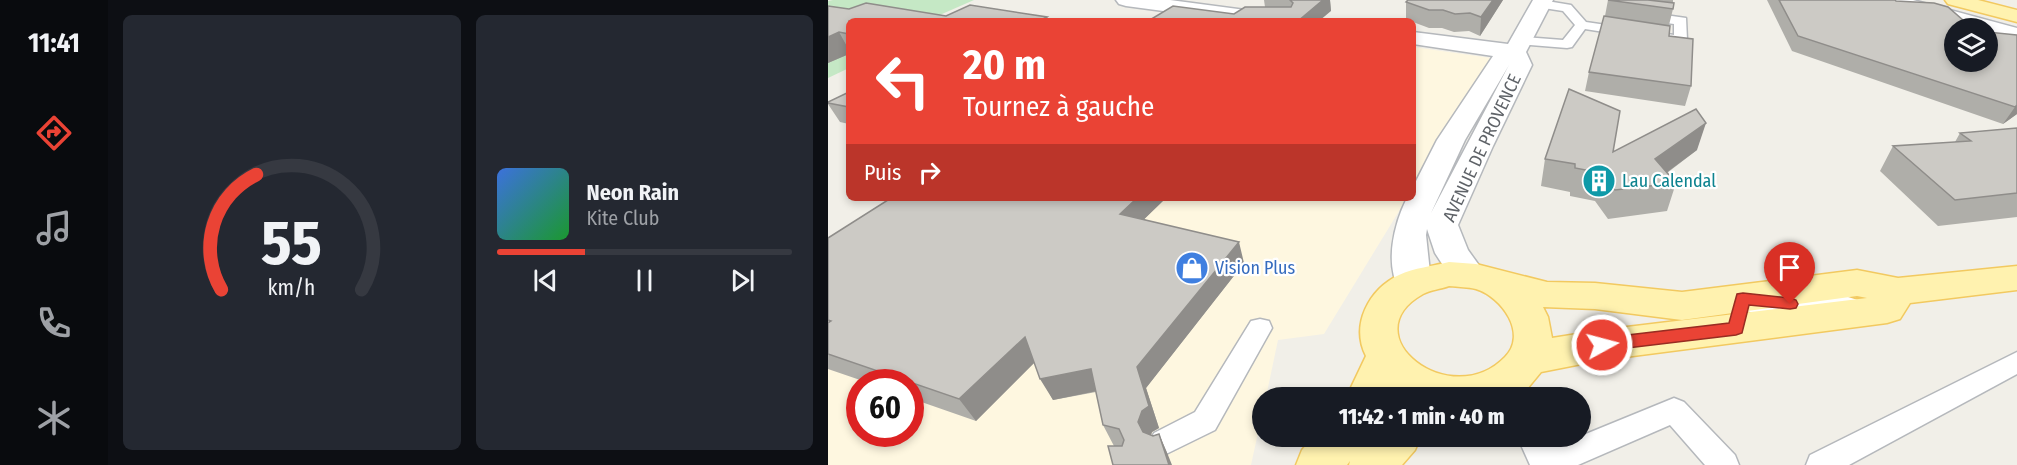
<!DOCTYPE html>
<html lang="fr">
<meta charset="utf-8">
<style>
body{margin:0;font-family:"Fira Sans Condensed",sans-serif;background:#242831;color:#f1f3f6;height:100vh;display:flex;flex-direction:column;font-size:22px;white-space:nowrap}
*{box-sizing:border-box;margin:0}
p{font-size:20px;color:#9ea1a6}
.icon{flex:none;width:33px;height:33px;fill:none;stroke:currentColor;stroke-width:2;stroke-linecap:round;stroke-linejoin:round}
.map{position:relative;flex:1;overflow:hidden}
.panel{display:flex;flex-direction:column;gap:15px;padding:15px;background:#0d0f14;width:720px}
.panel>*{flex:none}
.hud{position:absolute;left:18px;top:18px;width:570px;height:183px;border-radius:9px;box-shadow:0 3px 9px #0003;background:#ea4335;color:#fff;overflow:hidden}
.controls{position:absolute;left:1116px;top:18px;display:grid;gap:12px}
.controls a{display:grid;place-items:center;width:54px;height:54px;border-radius:50%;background:#171b24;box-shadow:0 3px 9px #0003;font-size:30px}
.speed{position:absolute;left:18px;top:369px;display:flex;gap:12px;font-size:30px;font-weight:700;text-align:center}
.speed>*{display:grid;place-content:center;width:78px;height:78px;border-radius:50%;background:#171b24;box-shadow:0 3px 9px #0003;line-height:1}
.speed .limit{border:9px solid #d22;background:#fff;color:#111}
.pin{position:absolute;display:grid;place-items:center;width:51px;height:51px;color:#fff;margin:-62px -26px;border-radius:50% 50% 50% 0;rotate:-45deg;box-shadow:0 0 6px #0007}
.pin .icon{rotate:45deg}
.me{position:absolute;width:66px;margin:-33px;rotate:83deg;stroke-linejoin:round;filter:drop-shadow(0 0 4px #0008)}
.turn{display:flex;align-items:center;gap:21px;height:126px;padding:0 18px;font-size:27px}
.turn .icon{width:78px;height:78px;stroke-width:2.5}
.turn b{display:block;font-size:42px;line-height:51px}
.then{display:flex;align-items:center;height:57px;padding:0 18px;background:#0003;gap:12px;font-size:22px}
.panel .widget{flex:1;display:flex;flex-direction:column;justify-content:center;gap:9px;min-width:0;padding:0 21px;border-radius:9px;background:#242831}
.panel .dial{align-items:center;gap:0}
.dial svg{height:156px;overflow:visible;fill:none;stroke:#363941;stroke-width:7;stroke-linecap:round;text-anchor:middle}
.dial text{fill:#f1f3f6;stroke:none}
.song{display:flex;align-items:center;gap:18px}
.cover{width:72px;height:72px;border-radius:9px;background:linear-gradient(135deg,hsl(220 70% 55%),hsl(130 70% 35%))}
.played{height:6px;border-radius:3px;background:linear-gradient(90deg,#ea4335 30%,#363941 30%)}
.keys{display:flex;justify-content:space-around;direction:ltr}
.panel .tiles{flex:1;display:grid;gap:15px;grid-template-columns:repeat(2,1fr)}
.trip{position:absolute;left:424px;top:387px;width:339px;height:60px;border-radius:30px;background:#171b24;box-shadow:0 3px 9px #0003;font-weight:800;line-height:60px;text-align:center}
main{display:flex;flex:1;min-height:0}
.dock{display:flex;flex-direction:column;width:108px;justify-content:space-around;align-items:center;background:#090b0e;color:#9ea1a6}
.dock .icon{width:42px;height:42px}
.dock .active{color:#ea4335}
.dock b{font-size:27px;color:#f1f3f6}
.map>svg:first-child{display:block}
.commercial{fill:#fef7e0;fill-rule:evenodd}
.green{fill:#c5e8c5}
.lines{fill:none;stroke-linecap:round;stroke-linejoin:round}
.lane-casing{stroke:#b5b8bc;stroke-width:3}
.street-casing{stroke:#b5b8bc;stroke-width:3}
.secondary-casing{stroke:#b6babf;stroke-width:3}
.primary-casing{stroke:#f2c960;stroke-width:3}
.lane{fill:#fff;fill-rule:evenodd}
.street{fill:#fff;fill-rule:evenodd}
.secondary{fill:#fff;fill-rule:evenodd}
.primary{fill:#fff2af;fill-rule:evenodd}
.wall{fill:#afaea9}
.shaded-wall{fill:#8f8d8a}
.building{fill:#cccac5;stroke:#8f8d8a;stroke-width:1.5}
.route{fill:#ea4335;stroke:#982c22;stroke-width:1.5}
.labels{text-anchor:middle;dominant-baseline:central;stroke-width:4.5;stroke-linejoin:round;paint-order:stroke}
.street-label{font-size:18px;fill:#5f6368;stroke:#fff}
.culture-label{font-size:18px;fill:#0d838f;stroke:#fff;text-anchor:start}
.shop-label{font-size:18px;fill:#366cbe;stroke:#fff;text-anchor:start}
</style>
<main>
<nav class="dock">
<b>11:41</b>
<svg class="icon active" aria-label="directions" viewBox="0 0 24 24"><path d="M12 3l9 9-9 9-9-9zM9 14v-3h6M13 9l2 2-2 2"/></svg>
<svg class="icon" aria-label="music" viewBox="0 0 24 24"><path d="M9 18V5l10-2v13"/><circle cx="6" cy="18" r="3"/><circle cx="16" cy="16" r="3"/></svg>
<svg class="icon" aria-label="phone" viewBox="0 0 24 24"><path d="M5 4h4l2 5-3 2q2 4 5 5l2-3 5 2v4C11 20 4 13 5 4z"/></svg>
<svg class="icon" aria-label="climate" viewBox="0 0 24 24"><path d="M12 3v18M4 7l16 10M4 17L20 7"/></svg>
</nav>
<section class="panel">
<div class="tiles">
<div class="widget dial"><svg viewBox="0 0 100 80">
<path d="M14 69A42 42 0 1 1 86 69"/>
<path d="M14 69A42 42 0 0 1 32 10" stroke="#ea4335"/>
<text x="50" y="56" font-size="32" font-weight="700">55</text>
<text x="50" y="72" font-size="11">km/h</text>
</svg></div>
<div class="widget">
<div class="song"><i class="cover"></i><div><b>Neon Rain</b><p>Kite Club</p></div></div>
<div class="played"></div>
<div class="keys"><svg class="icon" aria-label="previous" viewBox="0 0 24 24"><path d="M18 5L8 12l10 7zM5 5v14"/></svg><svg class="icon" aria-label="pause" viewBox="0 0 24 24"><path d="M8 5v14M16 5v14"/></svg><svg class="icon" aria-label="next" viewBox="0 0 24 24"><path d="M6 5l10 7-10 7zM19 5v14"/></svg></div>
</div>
</div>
</section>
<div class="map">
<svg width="1189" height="465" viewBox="0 0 1189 465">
<rect width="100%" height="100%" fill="#f1efe8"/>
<path class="commercial" d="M 585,47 L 663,58 L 585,188 Z
M 68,198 L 579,198 L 496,334 L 450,340 L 438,397 L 435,398 L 435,410 L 423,465 L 0,465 L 0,243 ZM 32,382 L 82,382 L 82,434 L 32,434 Z"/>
<path class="green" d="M 5,0 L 146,0 L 98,21 L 21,21 L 21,68 L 0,78 L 0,1 Z"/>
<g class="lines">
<g class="lane-casing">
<path id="lane" d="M 713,0 L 743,5 L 758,22 L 846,35 L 846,24 L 816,20 L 810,16 L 816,12 L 858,18 L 859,40 L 852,44 L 757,29 L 744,47 L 739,48 L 690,44 L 688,41 L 690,38 L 695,37 L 735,40 L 747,25 L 735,11 L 709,7 L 709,1 Z
M 432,319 L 441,321 L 444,328 L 387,430 L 336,455 L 326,451 L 322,442 L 326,433 L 367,412 L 423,321 Z
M 1189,352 L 1189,374 L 1021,465 L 978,465 L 982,455 Z
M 846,398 L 856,402 L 907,455 L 911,465 L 877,465 L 842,425 L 750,465 L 702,465 L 689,436 L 719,436 L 726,447 Z"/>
</g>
<g class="street-casing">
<path id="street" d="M 288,0 L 342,0 L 455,15 L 462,17 L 465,21 L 410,21 L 298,6 L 291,4 Z
M 705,0 L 725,0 L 698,52 L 704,65 L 665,146 L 630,225 L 640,250 L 658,275 L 653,284 L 640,287 L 627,284 L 607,253 L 599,229 L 598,235 L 603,282 L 598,291 L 585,295 L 572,291 C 556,264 566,224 579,198 L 585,198 L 585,187 L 609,140 L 665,56 L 585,44 L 585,32 L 680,44 ZM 681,65 L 603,213 L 637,140 Z
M 1053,0 L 1085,0 L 1189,28 L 1189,40 L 1160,32 L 1160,28 L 1145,28 L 1056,4 Z"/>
</g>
<g class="secondary-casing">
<path id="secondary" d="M 922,286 L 1020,297 L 1033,301 L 1039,311 L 1033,321 L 1020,325 L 922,312 L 909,308 L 904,299 L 909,290 Z"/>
</g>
<g class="primary-casing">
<path id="primary" d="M 1117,0 L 1150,0 L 1189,10 L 1189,22 L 1120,4 Z
M 621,262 L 648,264 L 719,282 L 767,283 L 854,292 L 1029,270 L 1070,278 L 1189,266 L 1189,290 L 1082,303 L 1072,319 L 1059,323 L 774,360 L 713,372 L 699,389 L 686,398 L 575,398 L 564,390 L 561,398 L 518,398 L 538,356 C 522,325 541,289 571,275 C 586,268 605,266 621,262 ZM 621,286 C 630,287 640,287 648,289 C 674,297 700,334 677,357 C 623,413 522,335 595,294 C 602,290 613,289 621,286 ZM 1029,296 L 1039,298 L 774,330 L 724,338 L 720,317 L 715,307 L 767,309 L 854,320 Z
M 486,436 L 537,436 L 534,443 L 541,436 L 593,436 L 587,450 L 574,465 L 521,465 L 522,461 L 519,465 L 468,465 L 474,450 Z"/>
</g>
<use href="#lane" class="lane"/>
<use href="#street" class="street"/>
<use href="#secondary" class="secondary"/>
<use href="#primary" class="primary"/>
</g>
<path class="wall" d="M 436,0 L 502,0 L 503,11 L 406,14 L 437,7 Z
M 675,0 L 652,36 L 641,31 L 626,32 L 614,28 L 601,28 L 585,22 L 585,21 L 578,20 L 578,2 Z
M 780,0 L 845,0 L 845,9 L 841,25 L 841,36 L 863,86 L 857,106 L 757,91 L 761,72 L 777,16 Z
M 939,0 L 1067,0 L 1126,62 L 1189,35 L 1189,114 L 1175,124 L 964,51 Z
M 0,6 L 21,9 L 118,16 L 219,17 L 221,21 L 21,21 L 21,54 L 0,63 Z
M 21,92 L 21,124 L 12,122 L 0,104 L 0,102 Z
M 1189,128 L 1189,217 L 1110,226 L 1052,171 L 1065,146 L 1127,142 L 1132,133 Z
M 869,150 L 839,173 L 848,183 L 839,211 L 780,219 L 767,201 L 742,196 L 742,192 L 713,186 L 717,159 Z
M 63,198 L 338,198 L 316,219 L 416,263 L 318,388 L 331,428 L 324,432 L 323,435 L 325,436 L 331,434 L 340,455 L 286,446 L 275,425 L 268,392 L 225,400 L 206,363 L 148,421 L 82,398 L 82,382 L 38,382 L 0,369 L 0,238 Z"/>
<path class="shaded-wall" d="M 479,0 L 502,0 L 503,11 L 491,21 L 470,21 Z
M 665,0 L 675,0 L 652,36 L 653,17 Z
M 219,17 L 221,21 L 211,21 Z
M 11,32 L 21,50 L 21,54 L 0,63 L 0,37 Z
M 1189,105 L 1189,114 L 1175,124 L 1187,107 Z
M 878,123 L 869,150 L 819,187 L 827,159 Z
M 309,198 L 338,198 L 300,235 L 292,214 Z
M 411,242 L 416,263 L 318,388 L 331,428 L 324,432 L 320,443 L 310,422 L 314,411 L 309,367 Z
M 197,337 L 210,359 L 148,421 L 131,399 Z
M 263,369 L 274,390 L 225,400 L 212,379 Z
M 331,434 L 340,455 L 344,465 L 341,465 Z"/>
<path class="building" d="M 462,0 L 495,0 L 470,21 L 320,21 L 345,6 L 406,14 L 417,7 L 463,7 L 465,3 Z
M 580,0 L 665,0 L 653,17 L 642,13 L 627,14 L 615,10 L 601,10 L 578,2 Z
M 780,0 L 820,0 L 846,3 L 845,9 Z
M 951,0 L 1067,0 L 1068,1 L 1106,3 L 1120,7 L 1144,28 L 1126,28 L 1126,62 L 1160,62 L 1160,32 L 1189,35 L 1189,105 L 1187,107 L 970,36 Z
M 38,3 L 118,16 L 142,5 L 219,17 L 211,21 L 21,21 L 21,34 L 11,32 L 0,37 L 0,6 L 21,9 Z
M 776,16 L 842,26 L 841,36 L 865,39 L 863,86 L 761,72 Z
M 741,89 L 792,111 L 785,152 L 868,109 L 878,123 L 827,159 L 848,183 L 787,190 L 773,173 L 747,168 L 747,164 L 717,159 Z
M 21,92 L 21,107 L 0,103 L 0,102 Z
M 1189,128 L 1189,193 L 1127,200 L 1065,146 L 1143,141 L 1132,133 Z
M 63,198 L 309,198 L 292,214 L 411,242 L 309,367 L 321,406 L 314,411 L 310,422 L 315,432 L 325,436 L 331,434 L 341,465 L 285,465 L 280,446 L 294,446 L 296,440 L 291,429 L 275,425 L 263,369 L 212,379 L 197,337 L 131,399 L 0,354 L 0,323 L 3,321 L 0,320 L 0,238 Z"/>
<path class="route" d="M 915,293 L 962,298 L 968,300 L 970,304 L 968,308 L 962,309 L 921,305 L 914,333 L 908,335 L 774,351 L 769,349 L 766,345 L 769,340 L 774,338 L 901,323 L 909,294 Z"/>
<defs>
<g id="building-disc" transform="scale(1.725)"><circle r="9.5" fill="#0f9aa8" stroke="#fff"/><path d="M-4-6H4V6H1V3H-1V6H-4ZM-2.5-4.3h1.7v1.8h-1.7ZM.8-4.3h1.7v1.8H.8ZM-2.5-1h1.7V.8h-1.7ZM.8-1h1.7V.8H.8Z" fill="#fff"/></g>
<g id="shop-disc" transform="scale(1.725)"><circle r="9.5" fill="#3f7fe0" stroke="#fff"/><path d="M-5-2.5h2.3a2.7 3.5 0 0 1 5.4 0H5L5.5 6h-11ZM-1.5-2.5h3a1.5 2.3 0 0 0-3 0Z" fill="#fff"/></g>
</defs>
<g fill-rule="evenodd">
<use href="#building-disc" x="771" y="181"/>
<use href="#shop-disc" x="364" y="268"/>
</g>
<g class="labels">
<g class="street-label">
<text transform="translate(654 148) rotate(-65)">AVENUE DE PROVENCE</text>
</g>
<g class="culture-label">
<text x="794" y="181">Lau Calendal</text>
</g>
<g class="shop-label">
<text x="387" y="268">Vision Plus</text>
</g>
</g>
</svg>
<div class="controls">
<a><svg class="icon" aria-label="layers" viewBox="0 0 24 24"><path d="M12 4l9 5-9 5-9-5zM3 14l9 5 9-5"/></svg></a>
</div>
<div class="speed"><div class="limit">60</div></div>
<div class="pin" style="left:962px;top:304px;background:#d93025"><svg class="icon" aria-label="arrive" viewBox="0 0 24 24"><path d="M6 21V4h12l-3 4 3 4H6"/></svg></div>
<svg class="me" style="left:774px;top:345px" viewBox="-20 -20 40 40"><circle r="17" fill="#ea4335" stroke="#fff" stroke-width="3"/><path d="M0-11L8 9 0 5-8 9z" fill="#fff"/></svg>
<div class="trip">11:42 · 1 min · 40 m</div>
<div class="hud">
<div class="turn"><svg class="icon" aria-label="left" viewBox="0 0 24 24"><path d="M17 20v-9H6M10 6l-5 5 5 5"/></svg><div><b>20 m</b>Tournez à gauche</div></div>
<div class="then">Puis<svg class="icon" aria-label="right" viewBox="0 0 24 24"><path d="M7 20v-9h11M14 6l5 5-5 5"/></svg></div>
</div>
</div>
</main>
